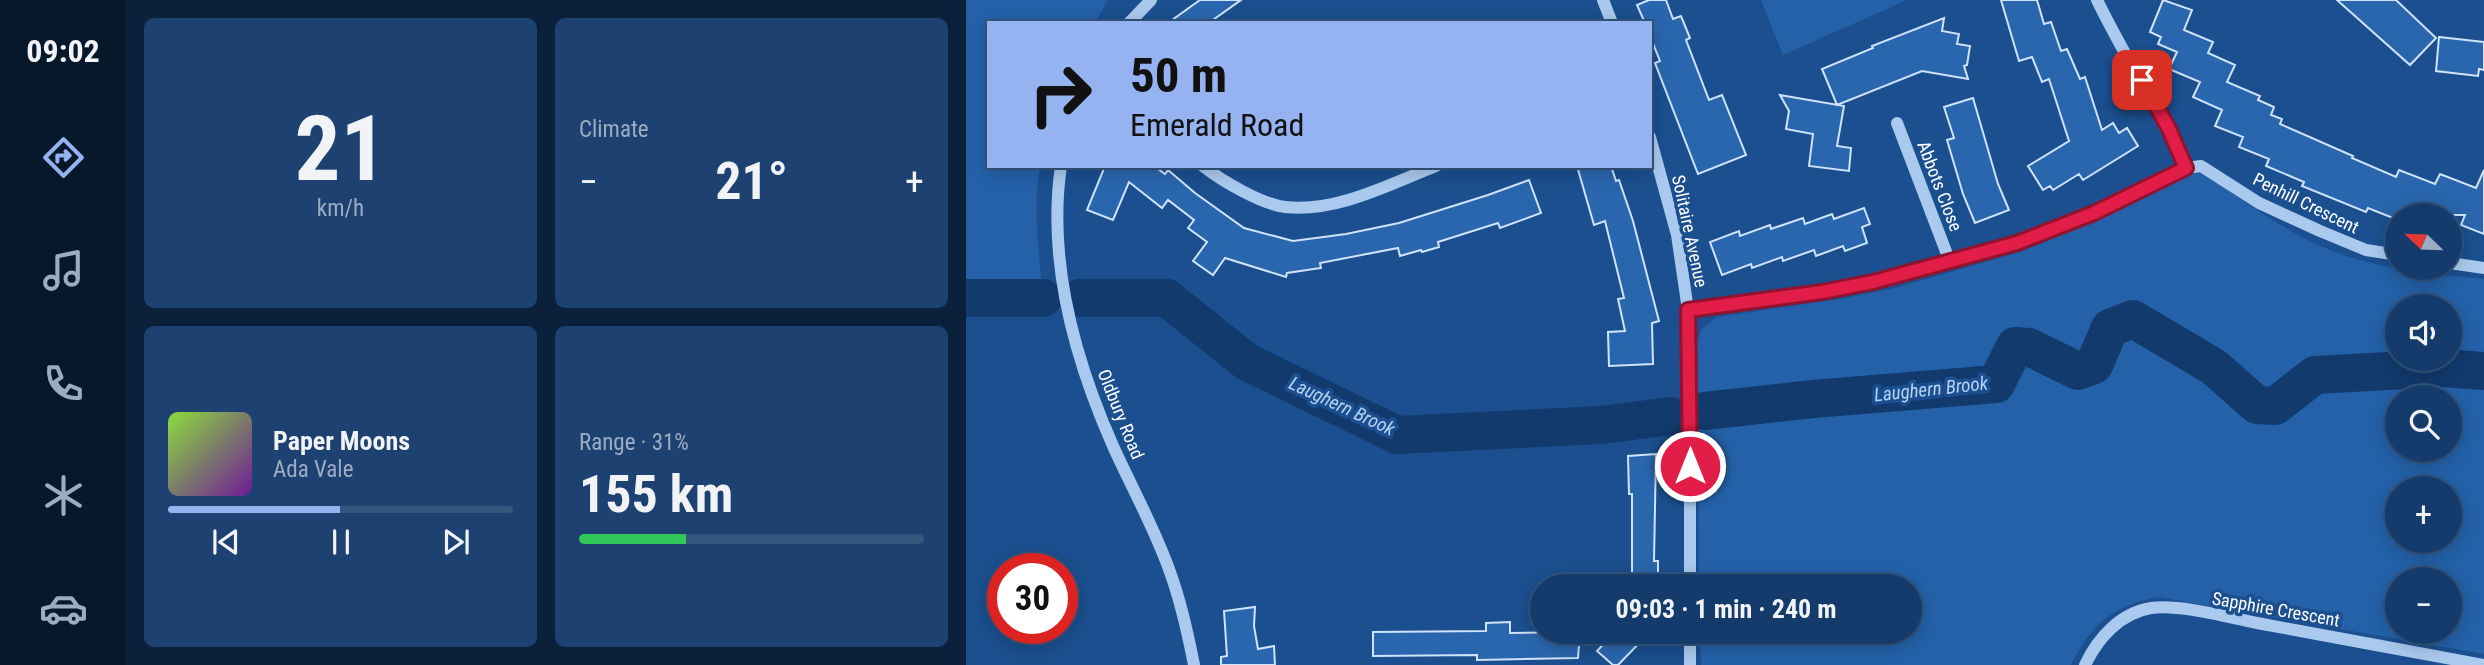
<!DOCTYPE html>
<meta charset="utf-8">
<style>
body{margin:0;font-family:"Roboto Condensed",sans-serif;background:#1d4271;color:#f1f3f6;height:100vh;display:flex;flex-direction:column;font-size:26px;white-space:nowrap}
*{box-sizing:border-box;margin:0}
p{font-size:23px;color:#9dadc1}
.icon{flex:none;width:38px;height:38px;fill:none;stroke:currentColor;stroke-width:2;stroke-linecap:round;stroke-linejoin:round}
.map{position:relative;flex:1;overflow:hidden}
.side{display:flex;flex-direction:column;gap:18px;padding:18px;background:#0b203b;width:840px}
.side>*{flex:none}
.guide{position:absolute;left:21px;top:21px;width:665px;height:147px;border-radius:0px;box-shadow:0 4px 18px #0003,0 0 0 2px #33557e;background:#95b2f1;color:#111;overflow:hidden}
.needle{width:46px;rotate:293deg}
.fabs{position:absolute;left:1419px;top:203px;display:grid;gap:14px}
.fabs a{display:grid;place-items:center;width:77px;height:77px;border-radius:50%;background:#143b6b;box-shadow:0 4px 18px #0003,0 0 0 2px #33557e;font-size:35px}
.speed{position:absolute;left:21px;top:553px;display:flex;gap:14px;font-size:35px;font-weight:700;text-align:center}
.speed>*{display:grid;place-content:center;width:91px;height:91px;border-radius:50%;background:#143b6b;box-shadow:0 4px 18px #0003,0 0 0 2px #33557e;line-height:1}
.speed .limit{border:10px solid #d22;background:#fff;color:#111}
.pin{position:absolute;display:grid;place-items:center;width:60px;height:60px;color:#fff;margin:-30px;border-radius:14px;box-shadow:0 4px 10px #0006}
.me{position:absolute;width:77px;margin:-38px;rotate:0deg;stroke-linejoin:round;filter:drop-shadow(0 0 5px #0008)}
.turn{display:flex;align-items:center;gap:24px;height:147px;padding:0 28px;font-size:32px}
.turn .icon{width:91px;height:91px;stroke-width:2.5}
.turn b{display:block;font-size:49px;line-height:60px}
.big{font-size:52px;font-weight:700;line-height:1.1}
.side .tile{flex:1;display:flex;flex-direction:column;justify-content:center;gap:10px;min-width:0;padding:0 24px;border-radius:10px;background:#1d4271}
.side .dial{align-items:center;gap:0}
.dial b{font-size:91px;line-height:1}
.song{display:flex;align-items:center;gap:21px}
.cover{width:84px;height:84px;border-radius:10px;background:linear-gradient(135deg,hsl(90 70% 55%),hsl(280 70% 35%))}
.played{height:7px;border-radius:4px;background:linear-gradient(90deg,#95b2f1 50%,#33557e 50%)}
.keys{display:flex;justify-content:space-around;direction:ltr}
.heat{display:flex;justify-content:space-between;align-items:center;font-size:38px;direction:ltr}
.charge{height:10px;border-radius:5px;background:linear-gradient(90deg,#34c759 31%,#33557e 0)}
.side .tiles{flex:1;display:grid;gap:18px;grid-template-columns:repeat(2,1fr)}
.trip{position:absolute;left:564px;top:574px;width:392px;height:70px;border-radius:35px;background:#143b6b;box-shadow:0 4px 18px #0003,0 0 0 2px #33557e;font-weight:700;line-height:70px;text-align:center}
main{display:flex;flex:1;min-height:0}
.menu{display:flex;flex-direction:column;width:126px;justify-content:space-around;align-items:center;background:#08182b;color:#9dadc1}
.menu .icon{width:49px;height:49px}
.menu .current{color:#95b2f1}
.menu b{font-size:32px;color:#f1f3f6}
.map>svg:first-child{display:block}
.green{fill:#2461a8;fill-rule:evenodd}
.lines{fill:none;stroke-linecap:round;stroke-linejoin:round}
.river{stroke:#123a6d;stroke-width:38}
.building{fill:#2a66ad;stroke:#cfe3fa;stroke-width:2}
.minor{stroke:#a9c9ee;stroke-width:12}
.route-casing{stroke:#92132f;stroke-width:18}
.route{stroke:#e11d48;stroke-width:12}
.labels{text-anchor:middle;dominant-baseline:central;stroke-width:7;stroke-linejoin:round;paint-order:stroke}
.street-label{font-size:18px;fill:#fff;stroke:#1b4f8f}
.water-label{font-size:19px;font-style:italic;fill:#b5d3f5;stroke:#1b4f8f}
</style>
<main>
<nav class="menu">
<b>09:02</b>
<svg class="icon current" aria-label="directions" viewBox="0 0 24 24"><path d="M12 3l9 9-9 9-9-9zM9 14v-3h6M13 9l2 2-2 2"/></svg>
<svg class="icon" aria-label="music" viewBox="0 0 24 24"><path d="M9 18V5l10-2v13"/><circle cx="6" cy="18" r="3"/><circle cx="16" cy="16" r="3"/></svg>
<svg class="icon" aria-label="phone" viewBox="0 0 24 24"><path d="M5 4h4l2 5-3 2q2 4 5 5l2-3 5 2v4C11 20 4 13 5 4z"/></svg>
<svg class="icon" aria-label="climate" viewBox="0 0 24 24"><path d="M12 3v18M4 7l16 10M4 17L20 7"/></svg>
<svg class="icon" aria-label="car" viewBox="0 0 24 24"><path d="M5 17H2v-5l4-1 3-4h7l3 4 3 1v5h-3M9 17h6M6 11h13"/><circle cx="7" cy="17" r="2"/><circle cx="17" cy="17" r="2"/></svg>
</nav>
<section class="side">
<div class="tiles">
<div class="tile dial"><b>21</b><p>km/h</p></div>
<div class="tile"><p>Climate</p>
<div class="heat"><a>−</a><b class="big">21°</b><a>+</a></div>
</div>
<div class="tile">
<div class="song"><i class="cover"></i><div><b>Paper Moons</b><p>Ada Vale</p></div></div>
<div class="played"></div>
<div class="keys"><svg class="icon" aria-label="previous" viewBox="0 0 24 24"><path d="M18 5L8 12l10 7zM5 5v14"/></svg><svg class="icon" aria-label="pause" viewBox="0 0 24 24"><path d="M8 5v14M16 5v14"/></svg><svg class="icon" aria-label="next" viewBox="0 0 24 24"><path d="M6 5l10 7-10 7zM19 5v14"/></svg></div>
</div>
<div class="tile"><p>Range · 31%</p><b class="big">155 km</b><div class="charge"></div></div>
</div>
</section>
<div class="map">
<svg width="1518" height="665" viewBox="0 0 1518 665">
<rect width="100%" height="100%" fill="#1b4f8f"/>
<path class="green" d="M 0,0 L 142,0 L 129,23 L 23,23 L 23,166 L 75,166 C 65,197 74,263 77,298 L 0,298 Z
M 795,0 L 941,0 L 817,55 Z
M 1229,173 L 1239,174 C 1275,199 1312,226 1352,245 C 1404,269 1462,273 1518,279 L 1518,654 L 1192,597 C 1146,606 1126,624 1105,665 L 735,665 L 734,632 L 943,632 L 943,586 L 733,586 L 731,345 L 735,330 L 750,317 L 868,300 L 929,288 L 1020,262 L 1054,252 L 1113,228 ZM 1432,306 L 1484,306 L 1484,359 L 1432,359 ZM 1432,397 L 1484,397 L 1484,450 L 1432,450 ZM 1432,488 L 1484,488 L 1484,541 L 1432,541 ZM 1432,579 L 1484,579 L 1484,632 L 1432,632 Z"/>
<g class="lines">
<path class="river" d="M 0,298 L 77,298
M 113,298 L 201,298 L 281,362 L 431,435 L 635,425 L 705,416
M 739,411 L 847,399 L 1030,384 L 1049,346 L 1063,347 L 1112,371 L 1128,365 L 1144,328 L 1167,319 L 1248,367 L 1291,405 L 1309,406 L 1349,375 L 1477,368 L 1518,371"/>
</g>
<path class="building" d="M 234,0 L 275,0 L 244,22 L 202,23 Z
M 683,0 L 700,0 L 707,19 L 715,16 L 724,38 L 720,40 L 743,100 L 756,95 L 780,155 L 732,174 L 689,63 L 694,61 L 684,36 L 684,23 L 679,23 L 671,5 Z
M 1035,0 L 1071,0 L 1078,24 L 1085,22 L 1095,51 L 1101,49 L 1114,79 L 1119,77 L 1136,130 L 1147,123 L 1153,133 L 1161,128 L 1172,146 L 1117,180 L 1113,174 L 1087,190 L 1084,186 L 1077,190 L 1062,166 L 1103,141 L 1083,79 L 1076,82 L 1066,57 L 1053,61 Z
M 1197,0 L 1226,10 L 1218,30 L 1247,42 L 1242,53 L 1269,65 L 1261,82 L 1294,96 L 1292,100 L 1308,107 L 1305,115 L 1316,119 L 1314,124 L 1387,156 L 1386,158 L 1430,177 L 1433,170 L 1469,184 L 1474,174 L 1510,188 L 1518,170 L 1518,234 L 1495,225 L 1499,215 L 1432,215 L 1432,220 L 1402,208 L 1400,212 L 1336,186 L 1338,182 L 1300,166 L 1303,159 L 1273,147 L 1277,137 L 1249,126 L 1256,110 L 1227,97 L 1234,82 L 1203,69 L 1211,52 L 1192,44 L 1195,37 L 1184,32 Z
M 1371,0 L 1430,0 L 1470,38 L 1444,65 Z
M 978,18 L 976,31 L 993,34 L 991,44 L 1004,46 L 1001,65 L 998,66 L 1002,79 L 956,71 L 871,105 L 856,69 L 907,48 L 906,46 Z
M 1473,37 L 1518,42 L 1518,70 L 1513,69 L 1512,76 L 1470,71 Z
M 814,95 L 878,106 L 871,146 L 885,148 L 883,171 L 843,166 L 847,134 L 820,129 L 823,111 Z
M 1007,98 L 1032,184 L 1043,210 L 1009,223 L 997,194 L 981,140 L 988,138 L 978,107 Z
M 139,166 L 188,166 L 199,174 L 202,170 L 229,193 L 278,228 L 327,241 L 380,234 L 433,223 L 522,195 L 563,180 L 575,213 L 534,228 L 532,223 L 472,242 L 473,247 L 456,252 L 455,250 L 434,256 L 432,248 L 354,263 L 355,268 L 321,273 L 320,277 L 259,258 L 247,275 L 227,261 L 241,242 L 222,228 L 228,220 L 202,200 L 196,208 L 163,182 L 147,220 L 121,210 Z
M 611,166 L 645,166 L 650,181 L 653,180 L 667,221 L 693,321 L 686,323 L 687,364 L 643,366 L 642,332 L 659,331 L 652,299 L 658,298 L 639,221 L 628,225 Z
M 898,208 L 904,224 L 896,227 L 901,243 L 879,251 L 877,246 L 850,256 L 848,250 L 817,261 L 816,257 L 786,268 L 785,264 L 756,275 L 744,242 L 773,231 L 774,236 L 804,225 L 805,229 L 837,218 L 839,224 L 866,214 L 868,219 Z
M 690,454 L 688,561 L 692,561 L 692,586 L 666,586 L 666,494 L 663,494 L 662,456 Z
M 289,607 L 288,626 L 292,649 L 308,646 L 309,665 L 255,665 L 255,657 L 261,656 L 258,611 Z
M 544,622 L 544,633 L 614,632 L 612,658 L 511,660 L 511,655 L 407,656 L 407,632 L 520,631 L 520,623 Z
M 649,632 L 684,632 L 652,665 L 647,665 L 631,651 Z"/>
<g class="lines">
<path class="minor" d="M 637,0 L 646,23
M 1131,0 C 1159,58 1194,110 1220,168 L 1235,166 L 1293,203 L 1354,231 L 1400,250 L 1432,255
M 163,23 L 185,0
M 931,123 L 984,262
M 684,137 L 711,235 L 722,310 L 724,432 L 724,586
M 95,166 C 81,261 109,360 147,446 C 166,488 189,529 204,572 C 215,602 222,634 228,665
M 237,166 C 256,181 295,204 319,207 C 370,213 424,184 470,166
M 1484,263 L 1518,268
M 722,310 L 856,292 L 907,282 L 1051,243 L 1128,213 L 1220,168
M 724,665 L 724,632
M 1119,665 C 1132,638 1154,613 1185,608 C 1213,604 1262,617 1291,623 C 1367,637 1442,651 1518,665"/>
</g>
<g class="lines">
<g class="route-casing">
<path id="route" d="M 724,466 L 722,310 L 856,292 L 907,282 L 1051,243 L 1128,213 L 1220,168 L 1203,129 L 1176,80"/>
</g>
<use href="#route" class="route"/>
</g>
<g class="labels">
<g class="street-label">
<text transform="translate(974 186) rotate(69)">Abbots Close</text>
<text transform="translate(1340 203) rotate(26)">Penhill Crescent</text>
<text transform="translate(724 231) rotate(78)">Solitaire Avenue</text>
<text transform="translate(155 414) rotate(68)">Oldbury Road</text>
<text transform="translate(1310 609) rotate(10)">Sapphire Crescent</text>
</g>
<g class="water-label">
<text transform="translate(965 389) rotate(-6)">Laughern Brook</text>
<text transform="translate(376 406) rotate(25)">Laughern Brook</text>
</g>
</g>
</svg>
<div class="fabs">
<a><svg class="needle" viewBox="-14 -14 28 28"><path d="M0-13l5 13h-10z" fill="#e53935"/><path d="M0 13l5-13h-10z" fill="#9dadc1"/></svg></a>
<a><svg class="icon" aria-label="sound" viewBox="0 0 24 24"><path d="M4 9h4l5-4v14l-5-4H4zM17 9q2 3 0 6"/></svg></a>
<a><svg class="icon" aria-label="search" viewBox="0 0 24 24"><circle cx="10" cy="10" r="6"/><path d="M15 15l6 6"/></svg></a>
<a>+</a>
<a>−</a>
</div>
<div class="speed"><div class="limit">30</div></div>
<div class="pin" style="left:1176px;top:80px;background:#d93025"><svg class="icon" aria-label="arrive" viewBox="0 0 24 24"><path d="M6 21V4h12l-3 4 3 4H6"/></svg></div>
<svg class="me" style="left:724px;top:466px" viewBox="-20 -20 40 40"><circle r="17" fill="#e11d48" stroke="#fff" stroke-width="3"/><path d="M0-11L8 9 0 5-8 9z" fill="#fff"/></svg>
<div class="trip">09:03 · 1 min · 240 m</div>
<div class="guide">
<div class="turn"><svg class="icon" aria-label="right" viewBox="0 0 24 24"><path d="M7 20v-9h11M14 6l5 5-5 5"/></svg><div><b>50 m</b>Emerald Road</div></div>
</div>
</div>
</main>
